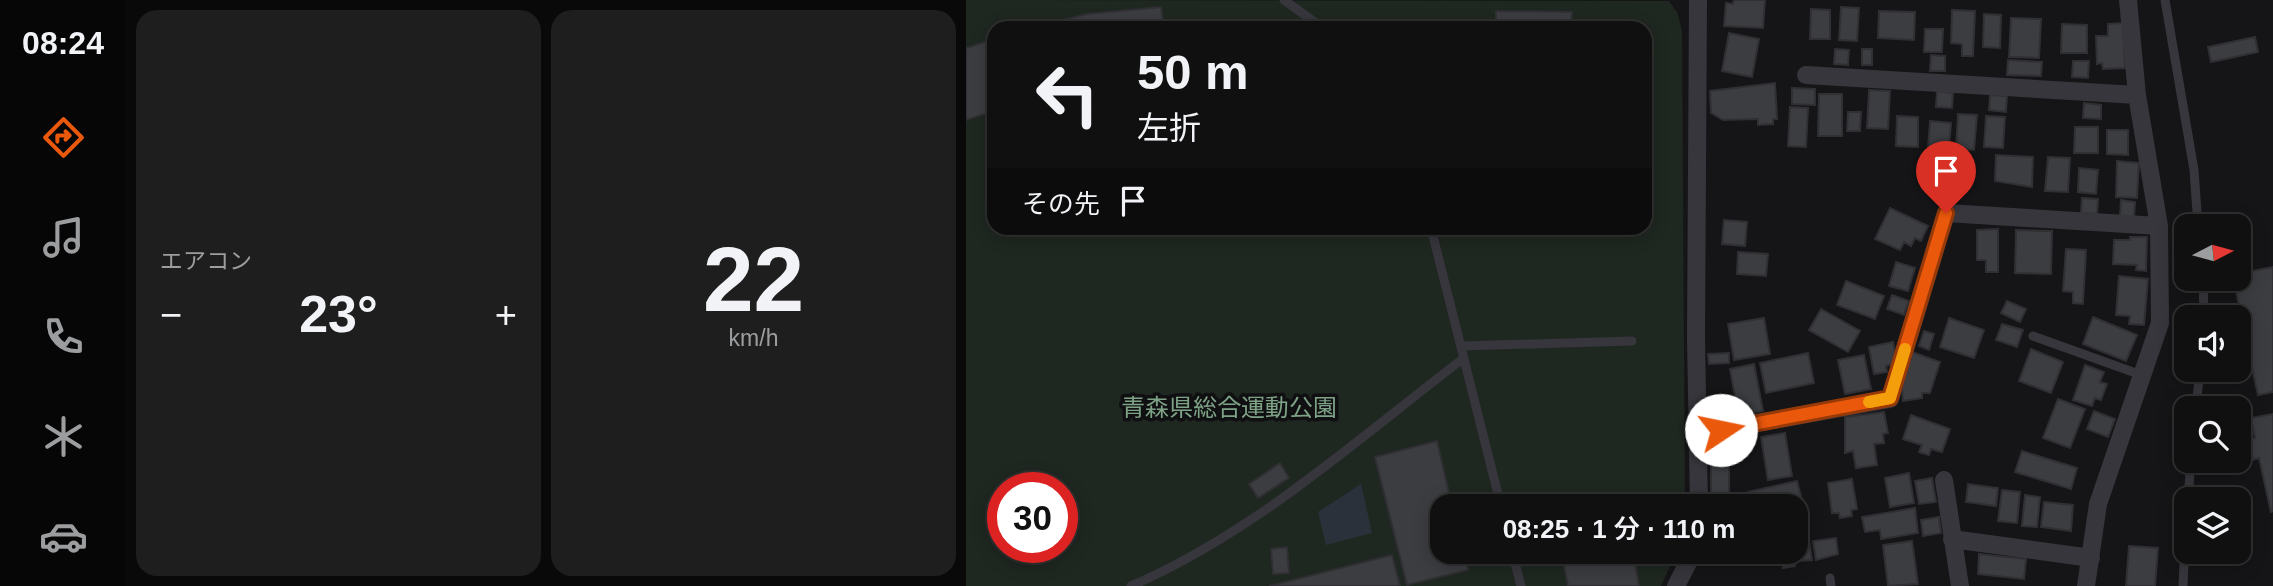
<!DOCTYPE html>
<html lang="ja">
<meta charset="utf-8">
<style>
body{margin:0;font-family:Helvetica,"Noto Sans JP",sans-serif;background:#1e1e1f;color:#f1f3f6;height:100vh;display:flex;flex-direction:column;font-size:26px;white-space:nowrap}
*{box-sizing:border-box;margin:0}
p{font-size:23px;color:#9c9d9f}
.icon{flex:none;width:38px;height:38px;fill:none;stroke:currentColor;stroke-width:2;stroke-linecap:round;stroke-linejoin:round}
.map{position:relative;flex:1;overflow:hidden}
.side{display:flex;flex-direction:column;gap:10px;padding:10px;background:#090909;width:840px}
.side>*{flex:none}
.guide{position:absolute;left:21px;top:21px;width:665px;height:214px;border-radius:21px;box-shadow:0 4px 18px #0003,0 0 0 2px #303031;background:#101011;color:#f1f3f6;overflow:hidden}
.needle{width:46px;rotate:84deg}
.controls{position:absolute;left:1208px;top:214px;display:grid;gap:14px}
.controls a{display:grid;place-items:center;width:77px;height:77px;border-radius:14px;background:#101011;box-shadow:0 4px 18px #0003,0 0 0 2px #303031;font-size:35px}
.speed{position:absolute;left:21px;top:472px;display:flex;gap:14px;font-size:35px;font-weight:700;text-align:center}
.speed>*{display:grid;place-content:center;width:91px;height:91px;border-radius:50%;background:#101011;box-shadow:0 4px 18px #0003,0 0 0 2px #303031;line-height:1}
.speed .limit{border:10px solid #d22;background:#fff;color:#111}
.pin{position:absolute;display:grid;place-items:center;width:60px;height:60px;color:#fff;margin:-72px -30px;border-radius:50% 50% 50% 0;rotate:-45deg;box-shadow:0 0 7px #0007}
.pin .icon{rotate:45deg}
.me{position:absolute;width:77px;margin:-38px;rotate:79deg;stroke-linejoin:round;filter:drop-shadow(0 0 5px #0008)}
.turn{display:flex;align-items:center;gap:24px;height:147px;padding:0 35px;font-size:32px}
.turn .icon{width:91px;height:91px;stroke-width:2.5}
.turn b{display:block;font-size:49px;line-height:60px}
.then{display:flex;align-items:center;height:66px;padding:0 35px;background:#0003;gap:14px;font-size:26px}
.big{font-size:52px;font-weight:600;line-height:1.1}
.side .tile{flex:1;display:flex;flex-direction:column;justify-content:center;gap:10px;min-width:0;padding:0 24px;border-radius:21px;background:#1e1e1f}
.side .dial{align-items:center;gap:0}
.dial b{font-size:91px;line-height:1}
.heat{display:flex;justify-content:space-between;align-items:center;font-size:38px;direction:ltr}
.side .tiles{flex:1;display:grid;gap:10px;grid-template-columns:repeat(2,1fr)}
.trip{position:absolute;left:464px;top:494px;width:378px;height:70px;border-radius:21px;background:#101011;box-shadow:0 4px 18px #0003,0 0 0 2px #303031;font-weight:600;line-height:70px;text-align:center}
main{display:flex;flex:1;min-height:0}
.tab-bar{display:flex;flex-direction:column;width:126px;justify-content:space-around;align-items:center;background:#060607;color:#9c9d9f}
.tab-bar .icon{width:49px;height:49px}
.tab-bar .selected{color:#ea580c}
.tab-bar b{font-size:32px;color:#f1f3f6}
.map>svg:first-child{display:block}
.green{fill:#1f2721;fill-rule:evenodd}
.water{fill:#2b313b}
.building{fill:#3c3d41;stroke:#302f33;stroke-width:2}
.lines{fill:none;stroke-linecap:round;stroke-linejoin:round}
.service{stroke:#36363c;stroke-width:9}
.minor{stroke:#36363c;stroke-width:18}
.route-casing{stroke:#983908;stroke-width:18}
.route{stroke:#ea580c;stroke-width:12}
.slow{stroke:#f59e0b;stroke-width:12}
.labels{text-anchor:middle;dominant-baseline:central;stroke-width:7;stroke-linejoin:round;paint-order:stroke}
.park-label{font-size:24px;fill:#7ea286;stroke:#101012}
</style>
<main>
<nav class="tab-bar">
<b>08:24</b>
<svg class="icon selected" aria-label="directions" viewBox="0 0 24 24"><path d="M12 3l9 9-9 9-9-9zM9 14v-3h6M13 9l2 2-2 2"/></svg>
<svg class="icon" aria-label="music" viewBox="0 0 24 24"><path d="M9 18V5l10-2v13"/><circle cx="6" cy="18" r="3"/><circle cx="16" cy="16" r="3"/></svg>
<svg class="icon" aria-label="phone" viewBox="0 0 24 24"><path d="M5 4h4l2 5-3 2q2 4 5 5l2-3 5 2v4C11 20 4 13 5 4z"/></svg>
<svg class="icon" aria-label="climate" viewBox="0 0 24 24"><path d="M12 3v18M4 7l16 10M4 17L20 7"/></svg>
<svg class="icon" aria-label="car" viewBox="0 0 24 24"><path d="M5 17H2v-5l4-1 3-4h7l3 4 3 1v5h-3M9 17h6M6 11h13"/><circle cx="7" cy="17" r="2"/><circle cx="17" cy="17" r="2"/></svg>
</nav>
<section class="side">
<div class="tiles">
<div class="tile"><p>エアコン</p>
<div class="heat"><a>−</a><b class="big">23°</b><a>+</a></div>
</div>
<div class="tile dial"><b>22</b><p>km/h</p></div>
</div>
</section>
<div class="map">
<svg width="1307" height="586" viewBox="0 0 1307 586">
<rect width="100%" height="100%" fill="#151517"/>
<path class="green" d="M 0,0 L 703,1 L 711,12 L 716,30 L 719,506 L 476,506 L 476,551 L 711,551 L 695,586 L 0,586 ZM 28,28 L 679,28 L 679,228 L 28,228 ZM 37,488 L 96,488 L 96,548 L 37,548 Z"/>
<path class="water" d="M 395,484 L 406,533 L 360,545 L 352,512 Z"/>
<path class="building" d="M 768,0 L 799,0 L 797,28 L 758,26 L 760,3 L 767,4 Z
M 195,7 L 198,28 L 66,28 L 121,14 Z
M 875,7 L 893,8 L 891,41 L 873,40 Z
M 845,9 L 864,10 L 864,39 L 844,39 Z
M 986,10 L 1009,11 L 1007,56 L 996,56 L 996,44 L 985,43 Z
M 530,11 L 606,12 L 605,28 L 530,28 Z
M 913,11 L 949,12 L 948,40 L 912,38 Z
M 1018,14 L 1035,15 L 1034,48 L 1017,47 Z
M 1045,18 L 1075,19 L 1073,58 L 1043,57 Z
M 658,21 L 658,28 L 622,28 L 622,23 Z
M 1157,23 L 1159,68 L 1137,69 L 1136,63 L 1131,64 L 1130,36 L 1142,36 L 1142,24 Z
M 1096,24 L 1121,25 L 1121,53 L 1095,53 Z
M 959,29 L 977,29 L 976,52 L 958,52 Z
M 763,33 L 793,39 L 786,77 L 756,71 Z
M 1289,37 L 1292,52 L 1245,62 L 1242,47 Z
M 28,39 L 28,111 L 0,120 L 0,48 Z
M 869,49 L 883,50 L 882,65 L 868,64 Z
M 896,49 L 906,49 L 906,65 L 896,65 Z
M 965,55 L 979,56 L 979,71 L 964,71 Z
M 1042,60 L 1076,62 L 1075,76 L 1041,75 Z
M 1107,61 L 1123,61 L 1122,78 L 1106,77 Z
M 809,83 L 811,119 L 807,119 L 807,124 L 792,125 L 792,119 L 757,120 L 745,113 L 744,91 Z
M 826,88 L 849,89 L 849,105 L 826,104 Z
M 903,90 L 924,91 L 922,129 L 901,128 Z
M 971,91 L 987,93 L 986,108 L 970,107 Z
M 853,94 L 876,94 L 876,136 L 852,136 Z
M 1024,95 L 1041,96 L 1040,112 L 1023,110 Z
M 1118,103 L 1135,105 L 1135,119 L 1117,118 Z
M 824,107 L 842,108 L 840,147 L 822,146 Z
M 882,112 L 895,112 L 894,131 L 881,131 Z
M 992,114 L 1011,115 L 1008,150 L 990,149 Z
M 931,116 L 952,117 L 952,147 L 930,146 Z
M 1020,116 L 1039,117 L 1037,148 L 1018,147 Z
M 964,121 L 985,123 L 983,149 L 962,148 Z
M 1109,127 L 1132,127 L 1132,153 L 1108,153 Z
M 1141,130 L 1162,130 L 1162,155 L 1141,154 Z
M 1030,155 L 1067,157 L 1066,187 L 1029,181 Z
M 1082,157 L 1104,158 L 1102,192 L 1079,191 Z
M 1151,161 L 1173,163 L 1171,198 L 1150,197 Z
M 1113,168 L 1132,170 L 1130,194 L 1112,192 Z
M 1116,198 L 1132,199 L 1131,214 L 1115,213 Z
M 1155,200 L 1169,202 L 1168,217 L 1154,216 Z
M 924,208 L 962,226 L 955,241 L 949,238 L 945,246 L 938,242 L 934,250 L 909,239 Z
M 758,220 L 781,222 L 779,246 L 756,244 Z
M 1032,229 L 1032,272 L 1020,272 L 1020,260 L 1011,260 L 1011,230 Z
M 1050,230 L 1086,231 L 1085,274 L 1049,273 Z
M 1164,237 L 1181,237 L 1180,271 L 1170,270 L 1171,265 L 1147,264 L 1148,240 L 1164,240 Z
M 1100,249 L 1120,250 L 1117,304 L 1107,303 L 1107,292 L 1097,291 Z
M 772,252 L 802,254 L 800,276 L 771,274 Z
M 930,262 L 949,268 L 942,291 L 923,286 Z
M 1307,267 L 1307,392 L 1292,395 L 1283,354 L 1272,356 L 1272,341 L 1280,340 L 1268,281 L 1281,278 L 1280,272 Z
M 1153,276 L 1182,279 L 1178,325 L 1163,324 L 1164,316 L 1150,315 Z
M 880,281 L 918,296 L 909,319 L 871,305 Z
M 926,295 L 943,301 L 938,315 L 921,309 Z
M 1041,301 L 1060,309 L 1054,322 L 1035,313 Z
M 855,309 L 894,331 L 882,352 L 843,330 Z
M 1127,317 L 1171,335 L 1160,361 L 1117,344 Z
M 798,318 L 804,354 L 768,360 L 762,324 Z
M 983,318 L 1018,330 L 1008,358 L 974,347 Z
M 1036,324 L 1057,330 L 1051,347 L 1030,340 Z
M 958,331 L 968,334 L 963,350 L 953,346 Z
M 927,342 L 931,363 L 920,366 L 921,372 L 908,374 L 903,347 Z
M 1065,349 L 1097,362 L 1085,393 L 1053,381 Z
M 946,352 L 974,362 L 964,393 L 956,393 L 956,398 L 937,401 L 935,377 Z
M 763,353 L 763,363 L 743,364 L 742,354 Z
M 842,353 L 848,383 L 800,393 L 794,363 Z
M 898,355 L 905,389 L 879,394 L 872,360 Z
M 788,364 L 797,411 L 758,419 L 755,406 L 770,402 L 764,369 Z
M 1119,365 L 1138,372 L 1134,382 L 1141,384 L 1135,400 L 1129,398 L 1126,406 L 1107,400 Z
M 1092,399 L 1119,409 L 1104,448 L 1077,438 Z
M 1128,411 L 1149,419 L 1142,437 L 1121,429 Z
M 918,412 L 922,433 L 917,434 L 918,443 L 908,444 L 911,465 L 890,468 L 887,451 L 879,453 L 879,417 Z
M 1307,414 L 1307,511 L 1305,512 L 1293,458 L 1287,460 L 1283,439 L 1289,438 L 1285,418 Z
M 945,415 L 984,429 L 976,452 L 965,449 L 963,455 L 953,452 L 956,445 L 937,439 Z
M 819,433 L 826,476 L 802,480 L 795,437 Z
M 471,441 L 486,506 L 476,506 L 476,551 L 498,551 L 502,570 L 441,585 L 409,457 Z
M 1056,451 L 1111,468 L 1105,489 L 1049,472 Z
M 745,454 L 763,454 L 763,506 L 745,506 Z
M 314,463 L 323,478 L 292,498 L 283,484 Z
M 943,473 L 948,503 L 924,507 L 919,478 Z
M 966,478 L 970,502 L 953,504 L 949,481 Z
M 886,479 L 891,509 L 885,510 L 886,516 L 874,518 L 873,513 L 866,513 L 862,483 Z
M 831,481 L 837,504 L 785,506 L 782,492 Z
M 1002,484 L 1032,488 L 1030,506 L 1000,502 Z
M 1036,490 L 1054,492 L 1051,523 L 1032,521 Z
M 1059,495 L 1074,497 L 1071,527 L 1056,526 Z
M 1078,502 L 1107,505 L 1105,531 L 1075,527 Z
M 949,508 L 952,533 L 915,539 L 914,530 L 899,532 L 896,517 Z
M 973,517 L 975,533 L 957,536 L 955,520 Z
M 870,538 L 872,554 L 850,560 L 847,541 Z
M 843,541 L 846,560 L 833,561 L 830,543 Z
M 946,541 L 952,584 L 922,586 L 917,545 Z
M 1163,546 L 1192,548 L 1189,586 L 1160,586 Z
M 321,547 L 323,573 L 307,574 L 305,549 Z
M 647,551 L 667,552 L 673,586 L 602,586 L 598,565 L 647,556 Z
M 814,551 L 827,551 L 829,566 L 817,568 Z
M 1013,554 L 1060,559 L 1058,579 L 1012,574 Z
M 426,555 L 434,586 L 303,586 Z"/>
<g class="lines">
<path class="service" d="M 318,0 L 357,28
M 1199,0 L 1228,170 L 1232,226
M 465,228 L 535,506
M 1237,278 L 1238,317
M 1067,336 L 1178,376
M 495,346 L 666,341
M 1230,408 L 1234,369
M 1222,499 L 1225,460
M 546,551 L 555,586
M 864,578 L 865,586
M 165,586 C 290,532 390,440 498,358
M 1217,586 L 1220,519"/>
<path class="minor" d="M 732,0 L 730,338 L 733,506
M 840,75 L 1171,95
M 731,434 L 924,399 L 980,213 L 1193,226
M 978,480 L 994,586
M 986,539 L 1125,558
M 710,586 L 728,551
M 1120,586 L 1132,504 L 1194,323 L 1193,226 L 1171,95 L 1162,0"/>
</g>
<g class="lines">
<g class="route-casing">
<path id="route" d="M 755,430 L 924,398 L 980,213"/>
</g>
<use href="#route" class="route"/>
<path class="slow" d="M 903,402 L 924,398 L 939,349"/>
</g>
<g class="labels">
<g class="park-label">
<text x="263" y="407">青森県総合運動公園</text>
</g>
</g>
</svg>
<div class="controls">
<a><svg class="needle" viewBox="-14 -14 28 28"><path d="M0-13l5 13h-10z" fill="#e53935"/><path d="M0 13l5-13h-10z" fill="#9c9d9f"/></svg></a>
<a><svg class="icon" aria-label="sound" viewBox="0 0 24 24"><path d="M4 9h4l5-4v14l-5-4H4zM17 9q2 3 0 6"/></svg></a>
<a><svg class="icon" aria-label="search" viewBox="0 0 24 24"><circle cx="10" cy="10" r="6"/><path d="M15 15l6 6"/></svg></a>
<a><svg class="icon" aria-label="layers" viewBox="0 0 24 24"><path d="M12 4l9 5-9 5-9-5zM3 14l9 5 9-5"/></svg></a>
</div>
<div class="speed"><div class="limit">30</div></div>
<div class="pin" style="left:980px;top:213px;background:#d93025"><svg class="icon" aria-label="arrive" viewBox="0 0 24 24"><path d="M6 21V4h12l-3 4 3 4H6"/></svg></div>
<svg class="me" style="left:755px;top:430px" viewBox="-20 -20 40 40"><circle r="19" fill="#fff"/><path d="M0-13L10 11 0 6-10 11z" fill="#ea580c"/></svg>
<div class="trip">08:25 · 1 分 · 110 m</div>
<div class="guide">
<div class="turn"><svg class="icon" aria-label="left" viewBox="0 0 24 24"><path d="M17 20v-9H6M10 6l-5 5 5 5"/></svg><div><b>50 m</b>左折</div></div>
<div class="then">その先<svg class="icon" aria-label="arrive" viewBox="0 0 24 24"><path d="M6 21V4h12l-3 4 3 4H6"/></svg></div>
</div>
</div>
</main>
